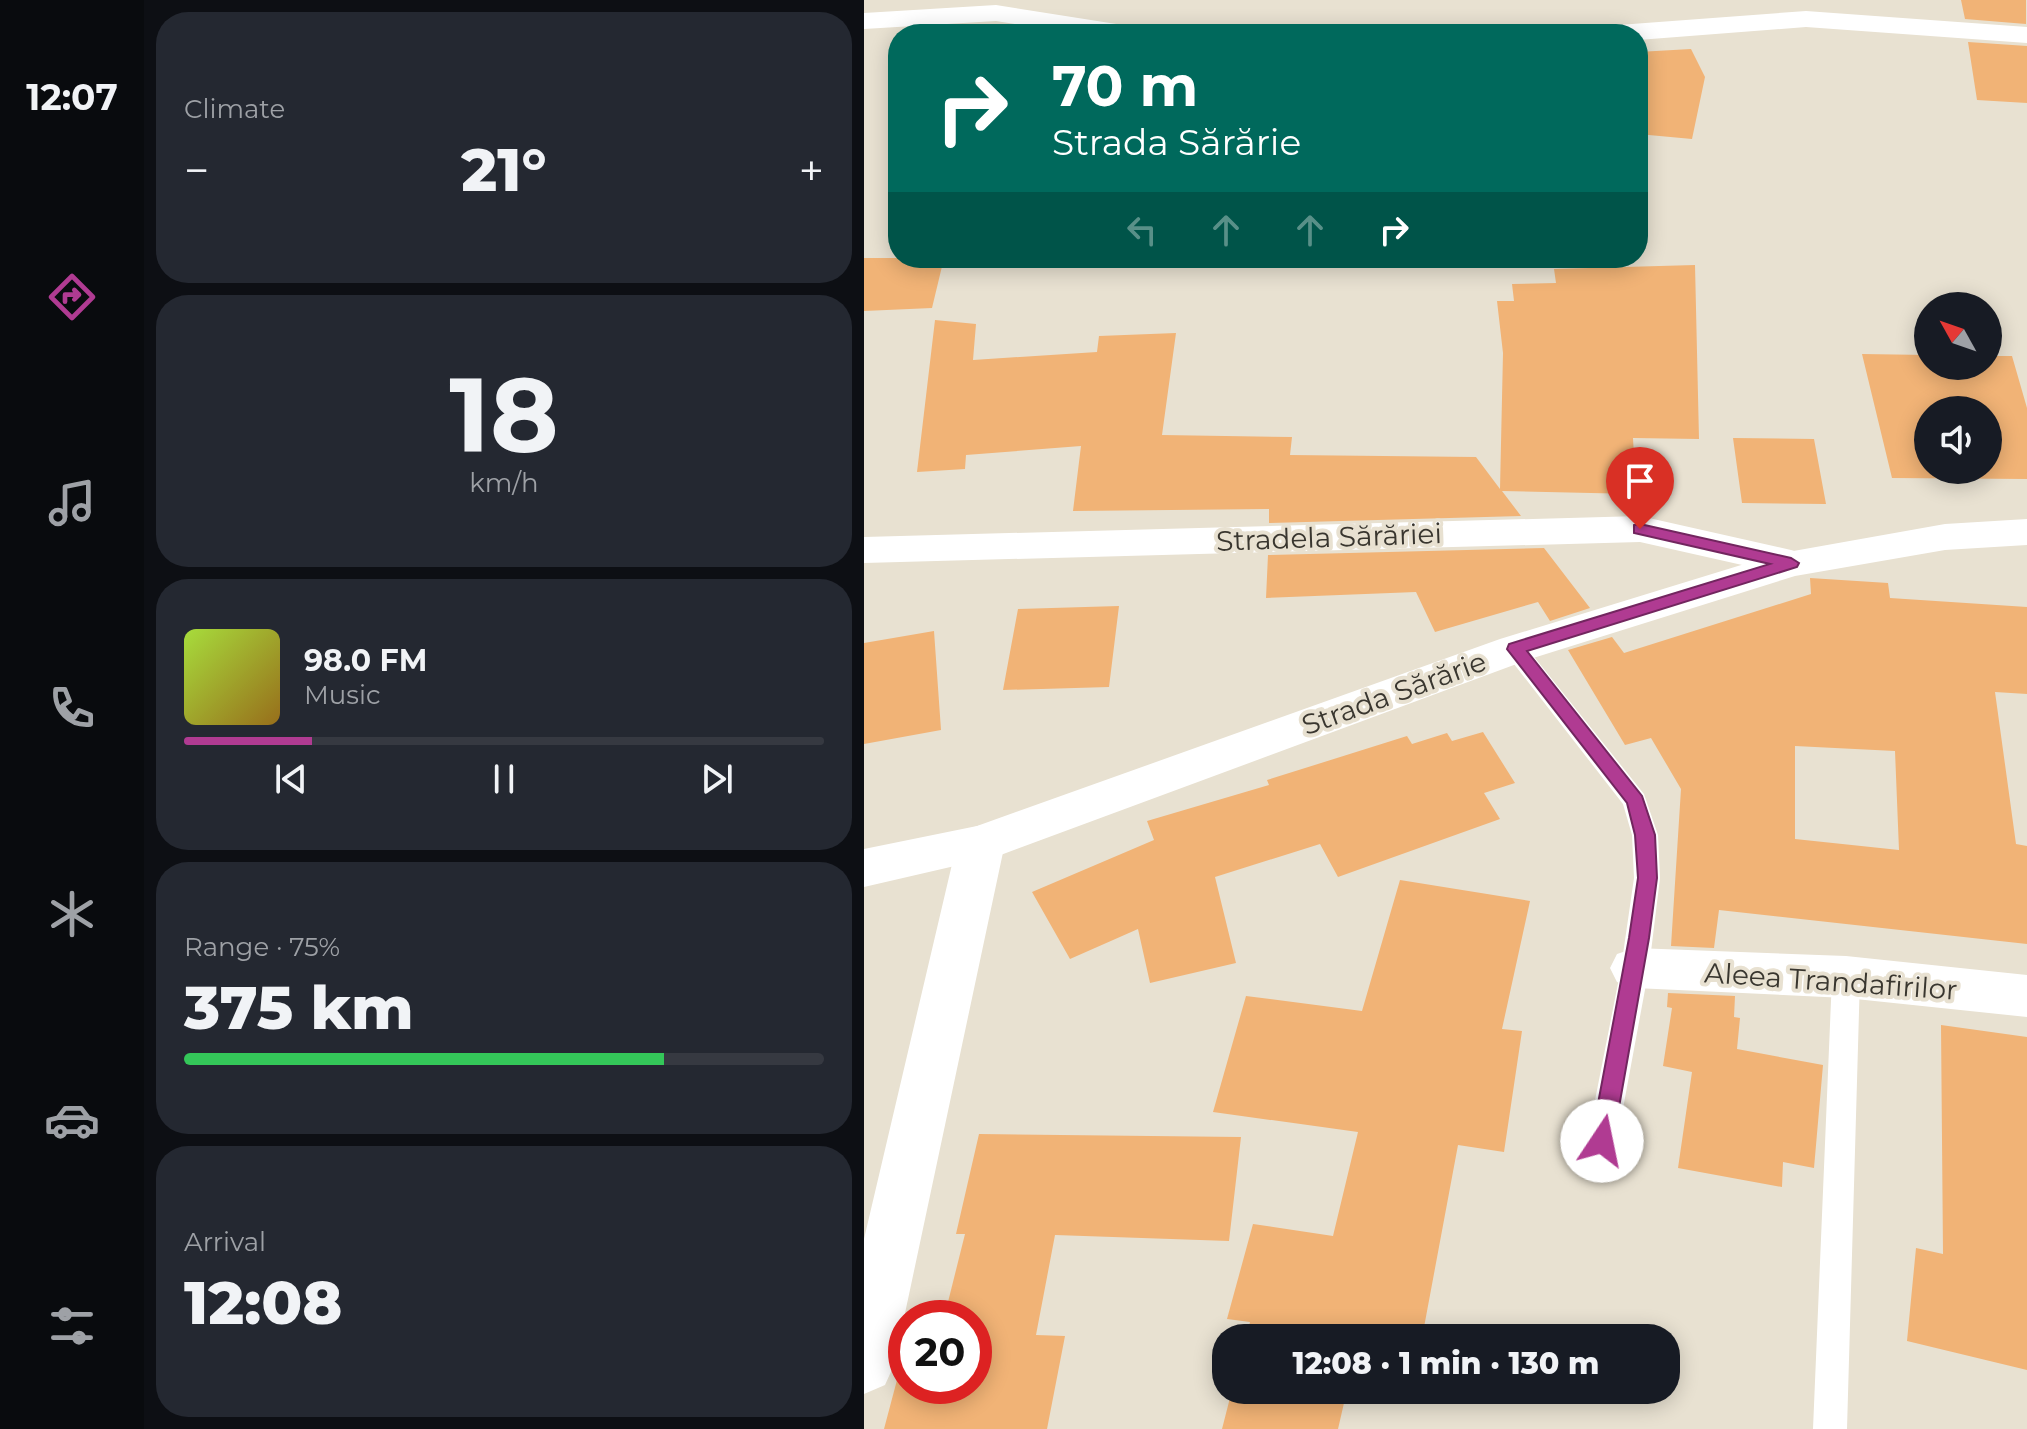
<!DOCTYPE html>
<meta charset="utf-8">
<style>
body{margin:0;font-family:Montserrat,sans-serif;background:#242831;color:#f1f3f6;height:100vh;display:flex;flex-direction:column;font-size:30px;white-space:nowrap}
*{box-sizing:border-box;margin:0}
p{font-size:26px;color:#9ea1a6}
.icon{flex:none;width:44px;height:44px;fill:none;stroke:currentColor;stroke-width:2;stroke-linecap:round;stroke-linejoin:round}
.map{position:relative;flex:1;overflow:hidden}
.drawer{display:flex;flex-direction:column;gap:12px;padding:12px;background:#0d0f14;width:720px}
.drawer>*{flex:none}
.guide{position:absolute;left:24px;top:24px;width:760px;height:244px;border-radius:32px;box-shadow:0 4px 20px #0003;background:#00695c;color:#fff;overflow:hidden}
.needle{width:52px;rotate:310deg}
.buttons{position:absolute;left:1050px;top:292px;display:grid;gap:16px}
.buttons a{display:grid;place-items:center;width:88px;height:88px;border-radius:50%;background:#171b24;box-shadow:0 4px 20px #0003;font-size:40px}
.speed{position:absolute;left:24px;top:1300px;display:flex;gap:16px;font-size:40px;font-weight:700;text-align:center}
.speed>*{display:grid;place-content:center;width:104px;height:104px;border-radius:50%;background:#171b24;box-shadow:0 4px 20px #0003;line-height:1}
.speed .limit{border:12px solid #d22;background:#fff;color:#111}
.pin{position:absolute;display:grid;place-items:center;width:68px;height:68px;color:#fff;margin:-82px -34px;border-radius:50% 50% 50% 0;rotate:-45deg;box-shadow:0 0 8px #0007}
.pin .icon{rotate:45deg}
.me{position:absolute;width:88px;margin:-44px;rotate:11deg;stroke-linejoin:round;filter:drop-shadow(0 0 6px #0008)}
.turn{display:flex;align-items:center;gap:28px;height:168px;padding:0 32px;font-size:36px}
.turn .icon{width:104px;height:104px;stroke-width:2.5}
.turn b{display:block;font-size:56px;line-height:68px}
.lanes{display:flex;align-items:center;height:76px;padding:0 32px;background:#0003;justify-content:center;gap:40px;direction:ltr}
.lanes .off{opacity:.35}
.big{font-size:60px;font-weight:800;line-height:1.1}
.drawer .card{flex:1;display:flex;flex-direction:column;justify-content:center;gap:12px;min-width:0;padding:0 28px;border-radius:32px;background:#242831}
.drawer .dial{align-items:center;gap:0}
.dial b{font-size:104px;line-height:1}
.song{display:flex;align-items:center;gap:24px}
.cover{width:96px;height:96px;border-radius:12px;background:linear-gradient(135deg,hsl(80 70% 55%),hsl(40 70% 35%))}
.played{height:8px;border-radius:4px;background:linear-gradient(90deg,#b03b92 20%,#363941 20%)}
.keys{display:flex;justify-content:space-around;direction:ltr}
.heat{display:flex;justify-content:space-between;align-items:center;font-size:44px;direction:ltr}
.charge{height:12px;border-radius:6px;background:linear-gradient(90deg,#34c759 75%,#363941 0)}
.trip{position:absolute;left:348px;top:1324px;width:468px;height:80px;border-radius:32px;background:#171b24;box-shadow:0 4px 20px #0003;font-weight:800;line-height:80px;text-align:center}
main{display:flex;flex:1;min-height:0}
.menu{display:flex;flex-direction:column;width:144px;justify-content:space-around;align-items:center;background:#090b0e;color:#9ea1a6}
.menu .icon{width:56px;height:56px}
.menu .current{color:#b03b92}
.menu b{font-size:36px;color:#f1f3f6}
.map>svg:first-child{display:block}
.building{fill:#f1b376;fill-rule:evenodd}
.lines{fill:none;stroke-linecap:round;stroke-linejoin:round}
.service{fill:#fff;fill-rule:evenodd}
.minor{fill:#fff;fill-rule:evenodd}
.tertiary{fill:#fff;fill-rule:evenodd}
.route{fill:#b03b92;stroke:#72265f;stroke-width:2}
.labels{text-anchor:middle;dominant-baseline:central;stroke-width:8;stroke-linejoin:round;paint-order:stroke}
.street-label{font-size:28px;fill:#39362f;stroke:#e8e1d1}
</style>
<main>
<nav class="menu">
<b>12:07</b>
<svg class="icon current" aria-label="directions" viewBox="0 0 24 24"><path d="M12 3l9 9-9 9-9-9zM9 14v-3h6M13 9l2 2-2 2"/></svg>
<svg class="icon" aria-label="music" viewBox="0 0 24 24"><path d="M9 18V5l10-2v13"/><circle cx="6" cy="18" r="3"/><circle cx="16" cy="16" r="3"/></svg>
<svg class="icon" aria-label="phone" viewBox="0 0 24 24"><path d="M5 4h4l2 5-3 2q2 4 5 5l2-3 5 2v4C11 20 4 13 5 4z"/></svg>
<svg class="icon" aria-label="climate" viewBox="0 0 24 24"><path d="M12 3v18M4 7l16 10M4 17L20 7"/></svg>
<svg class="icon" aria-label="car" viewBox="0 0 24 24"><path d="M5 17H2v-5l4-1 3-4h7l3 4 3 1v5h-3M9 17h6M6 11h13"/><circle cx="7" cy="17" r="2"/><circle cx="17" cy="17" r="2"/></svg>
<svg class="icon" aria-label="filters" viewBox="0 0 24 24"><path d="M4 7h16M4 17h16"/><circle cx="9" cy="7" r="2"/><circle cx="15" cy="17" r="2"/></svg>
</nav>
<section class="drawer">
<div class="card"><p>Climate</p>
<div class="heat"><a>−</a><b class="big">21°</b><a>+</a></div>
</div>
<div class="card dial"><b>18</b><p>km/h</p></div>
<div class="card">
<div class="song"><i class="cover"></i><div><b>98.0 FM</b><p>Music</p></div></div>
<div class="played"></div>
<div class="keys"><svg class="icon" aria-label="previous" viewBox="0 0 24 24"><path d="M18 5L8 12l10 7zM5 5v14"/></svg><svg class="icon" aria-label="pause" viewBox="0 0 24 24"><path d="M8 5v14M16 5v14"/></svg><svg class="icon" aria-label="next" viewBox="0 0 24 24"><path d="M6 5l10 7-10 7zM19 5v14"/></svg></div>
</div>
<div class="card"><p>Range · 75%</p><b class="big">375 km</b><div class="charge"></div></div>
<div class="card"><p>Arrival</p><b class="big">12:08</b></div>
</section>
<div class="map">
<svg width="1163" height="1429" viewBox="0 0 1163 1429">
<rect width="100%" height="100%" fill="#e8e1d1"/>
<path class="building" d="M 1097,0 L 1162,0 L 1162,24 L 1101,19 Z
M 1104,42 L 1163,46 L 1163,103 L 1113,100 Z
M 827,49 L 841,77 L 828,139 L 774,134 L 774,52 Z
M 0,258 L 80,258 L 68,308 L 0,311 Z
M 831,265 L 835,439 L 769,438 L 772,494 L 638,491 L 657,516 L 405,523 L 405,509 L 209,511 L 217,446 L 102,455 L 101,469 L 53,472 L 71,320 L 112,324 L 109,360 L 233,352 L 235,336 L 312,333 L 298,435 L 428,437 L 426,455 L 612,457 L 636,489 L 639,353 L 633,301 L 650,301 L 648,284 L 692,283 L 690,269 Z
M 998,354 L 1064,355 L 1064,366 L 1124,366 L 1124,356 L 1148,356 L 1163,408 L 1163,479 L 1028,478 ZM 1064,410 L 1124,410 L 1124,470 L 1064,470 Z
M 869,438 L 950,439 L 962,504 L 878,503 Z
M 680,548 L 726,608 L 686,621 L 674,602 L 571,632 L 552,592 L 402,598 L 404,555 Z
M 946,578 L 1024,583 L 1026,598 L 1163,607 L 1163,694 L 1131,692 L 1152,844 L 1163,846 L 1163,944 L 855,910 L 850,948 L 807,946 L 817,789 L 787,738 L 761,745 L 704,650 L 748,637 L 760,653 L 947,594 ZM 931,746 L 1031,751 L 1035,850 L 931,839 Z
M 255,606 L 245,687 L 139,690 L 154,609 Z
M 70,631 L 77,730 L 0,744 L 0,643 Z
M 619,732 L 651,783 L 620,793 L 636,819 L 474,877 L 456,844 L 351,877 L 372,963 L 286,983 L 274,929 L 206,959 L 168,892 L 290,840 L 283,821 L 405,785 L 403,780 L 543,736 L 548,744 L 583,733 L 588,741 Z
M 536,880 L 666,901 L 638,1029 L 658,1031 L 640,1152 L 594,1145 L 558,1338 L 382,1338 L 386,1322 L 363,1319 L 389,1224 L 469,1236 L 494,1132 L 349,1112 L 382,996 L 498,1011 Z
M 804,993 L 871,996 L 870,1017 L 876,1018 L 873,1049 L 959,1065 L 950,1168 L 919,1162 L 918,1187 L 814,1168 L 828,1072 L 799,1066 L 808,1008 L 803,1007 Z
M 1077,1025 L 1163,1037 L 1163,1370 L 1043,1341 L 1052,1248 L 1079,1254 Z
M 115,1134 L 377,1137 L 365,1241 L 191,1235 L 172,1335 L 201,1336 L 183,1429 L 20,1429 L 42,1346 L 42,1386 L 110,1386 L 110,1318 L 80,1318 L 101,1234 L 92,1234 Z
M 368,1390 L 483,1390 L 474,1429 L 358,1429 Z"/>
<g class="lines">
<path class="service" d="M 651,641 L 659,643 L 780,794 L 794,835 L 796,878 L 785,968 L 753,1141 L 748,1150 L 738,1154 L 728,1150 L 723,1141 L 757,968 L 770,878 L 768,835 L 759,804 L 643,655 L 639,649 L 643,643 Z
M 982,966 L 992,969 L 996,977 L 983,1429 L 949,1429 L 968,977 L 972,969 Z"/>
<path class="minor" d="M 132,5 L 265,26 L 275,28 L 279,34 L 212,34 L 132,21 L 0,29 L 0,13 Z
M 942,11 L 1163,27 L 1163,43 L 942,27 L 774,40 L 774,34 L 727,34 L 731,28 L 741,26 Z
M 776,516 L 927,550 L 941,554 L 947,563 L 941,572 L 927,576 L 776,542 L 0,563 L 0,537 Z
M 117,825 L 134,830 L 141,843 L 30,1365 L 21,1385 L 0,1394 L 0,1239 L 93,843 L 100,830 Z
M 771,948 L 982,956 L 1163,975 L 1163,1017 L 982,998 L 771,988 L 753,982 L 746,968 L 753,954 Z"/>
<path class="tertiary" d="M 1163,519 L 1163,545 L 1081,550 L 931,576 L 666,659 L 134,856 L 0,887 L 0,849 L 113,826 L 636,639 L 913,554 L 1081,524 Z"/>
</g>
<path class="route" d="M 776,524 L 927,558 L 935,563 L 933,567 L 663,651 L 778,796 L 791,835 L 793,878 L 785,938 L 749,1141 L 746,1148 L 738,1151 L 730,1148 L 727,1141 L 765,938 L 774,878 L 771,835 L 763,803 L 643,649 L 645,644 L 906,564 L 770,533 L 770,525 Z"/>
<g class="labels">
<g class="street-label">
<text transform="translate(465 537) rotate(-2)">Stradela Sărăriei</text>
<text transform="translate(530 693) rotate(-20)">Strada Sărărie</text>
<text transform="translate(967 981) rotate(4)">Aleea Trandafirilor</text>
</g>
</g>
</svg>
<div class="buttons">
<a><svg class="needle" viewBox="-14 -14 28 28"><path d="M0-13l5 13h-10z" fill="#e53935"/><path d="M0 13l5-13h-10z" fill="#9ea1a6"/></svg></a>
<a><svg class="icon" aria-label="sound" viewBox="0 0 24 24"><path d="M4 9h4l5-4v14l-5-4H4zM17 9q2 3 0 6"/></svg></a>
</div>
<div class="speed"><div class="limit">20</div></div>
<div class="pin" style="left:776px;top:529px;background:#d93025"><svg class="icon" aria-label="arrive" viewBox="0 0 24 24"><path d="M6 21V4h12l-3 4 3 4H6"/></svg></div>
<svg class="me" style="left:738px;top:1141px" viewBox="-20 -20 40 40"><circle r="19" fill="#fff"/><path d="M0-13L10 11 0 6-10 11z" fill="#b03b92"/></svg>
<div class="trip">12:08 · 1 min · 130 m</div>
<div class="guide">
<div class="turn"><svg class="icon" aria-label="right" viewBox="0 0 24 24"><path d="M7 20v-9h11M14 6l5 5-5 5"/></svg><div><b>70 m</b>Strada Sărărie</div></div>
<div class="lanes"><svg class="icon off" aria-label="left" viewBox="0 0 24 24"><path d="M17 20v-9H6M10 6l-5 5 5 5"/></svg><svg class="icon off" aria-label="ahead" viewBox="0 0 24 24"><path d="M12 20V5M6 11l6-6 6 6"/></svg><svg class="icon off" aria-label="ahead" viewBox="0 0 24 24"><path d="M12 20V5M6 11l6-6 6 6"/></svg><svg class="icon" aria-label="right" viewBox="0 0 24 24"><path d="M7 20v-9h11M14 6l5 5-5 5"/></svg></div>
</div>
</div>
</main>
